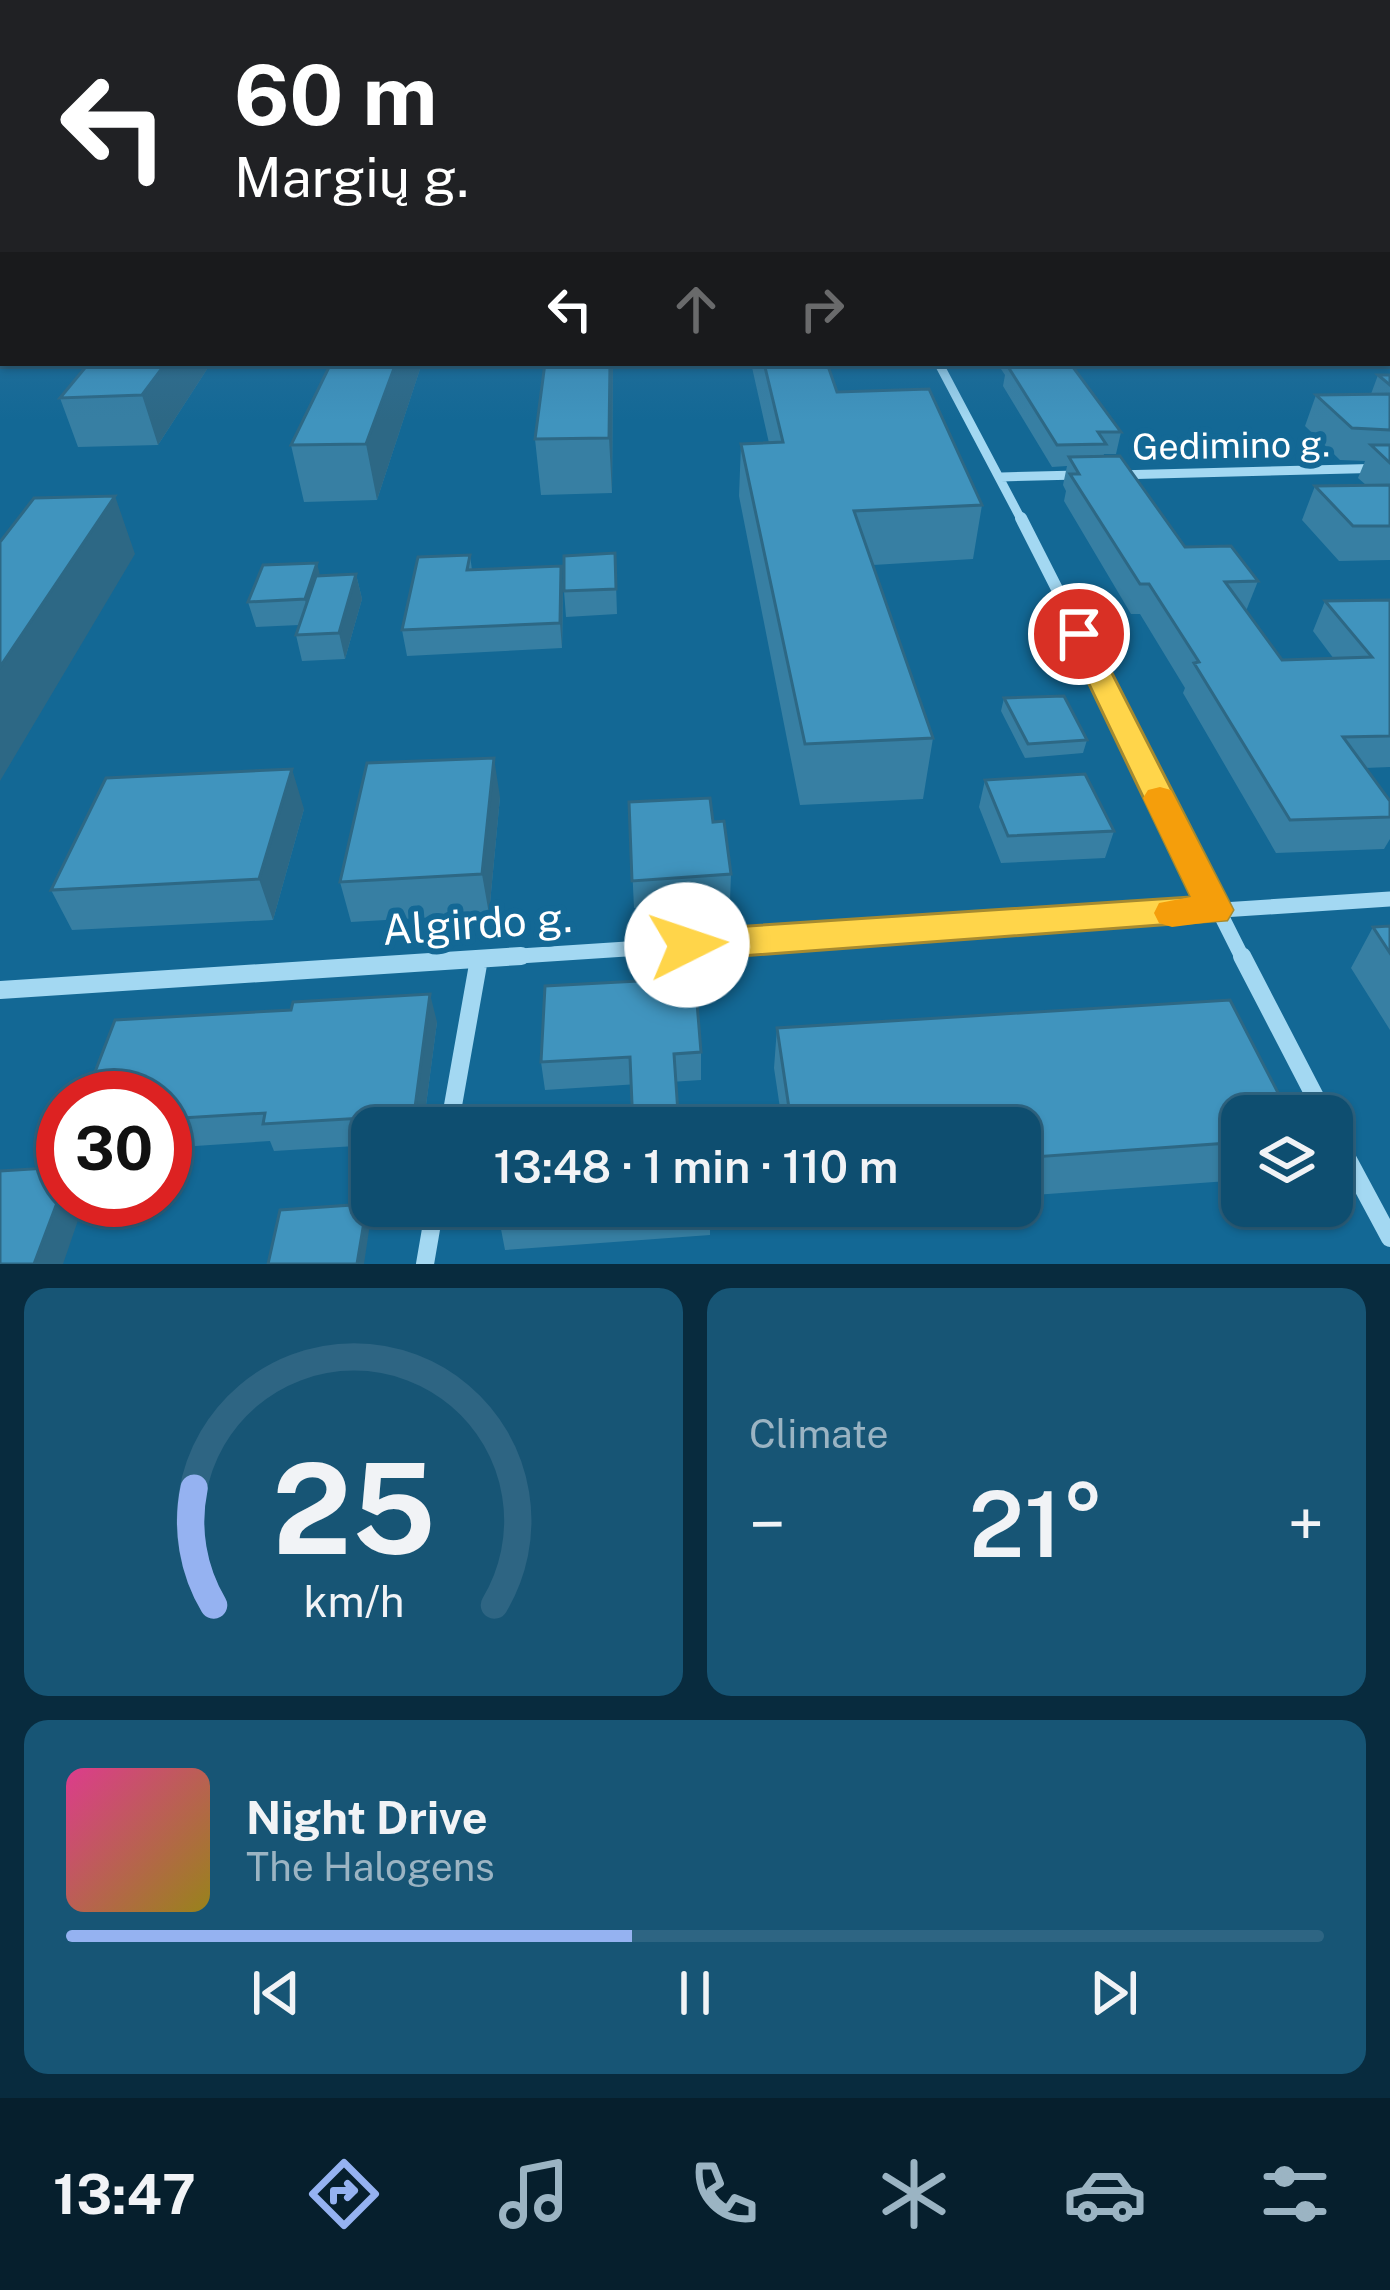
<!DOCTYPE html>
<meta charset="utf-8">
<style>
body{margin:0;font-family:"Public Sans",sans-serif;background:#175575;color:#f1f3f6;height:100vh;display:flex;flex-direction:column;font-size:45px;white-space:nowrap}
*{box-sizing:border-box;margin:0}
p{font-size:39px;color:#9bb4c3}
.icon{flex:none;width:66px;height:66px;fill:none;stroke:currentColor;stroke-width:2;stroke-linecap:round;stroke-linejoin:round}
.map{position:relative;height:1264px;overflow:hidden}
.details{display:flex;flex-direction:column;gap:24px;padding:24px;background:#082b3e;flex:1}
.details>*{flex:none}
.guide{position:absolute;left:0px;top:0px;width:1392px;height:366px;box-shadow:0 3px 9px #0004,0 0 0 3px #2e6583;background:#202124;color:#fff;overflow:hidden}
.tools{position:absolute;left:1221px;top:1095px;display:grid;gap:24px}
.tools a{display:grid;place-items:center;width:132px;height:132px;border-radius:24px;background:#0e4e70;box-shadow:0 3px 9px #0004,0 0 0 3px #2e6583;font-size:60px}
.speed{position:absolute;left:36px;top:1071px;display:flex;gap:24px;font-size:60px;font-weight:700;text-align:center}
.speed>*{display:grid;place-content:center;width:156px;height:156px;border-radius:50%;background:#0e4e70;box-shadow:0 3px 9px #0004,0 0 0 3px #2e6583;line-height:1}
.speed .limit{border:18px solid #d22;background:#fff;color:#111}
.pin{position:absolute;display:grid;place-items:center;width:102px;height:102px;color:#fff;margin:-51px;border:6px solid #fff;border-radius:50%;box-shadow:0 3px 12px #0007}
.me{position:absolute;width:132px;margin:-66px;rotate:86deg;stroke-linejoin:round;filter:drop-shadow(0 0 9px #0008)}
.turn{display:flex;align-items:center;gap:42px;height:252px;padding:0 36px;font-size:54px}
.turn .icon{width:156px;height:156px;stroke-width:2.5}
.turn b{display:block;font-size:84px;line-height:102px}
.lanes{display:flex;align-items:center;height:114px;padding:0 36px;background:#0003;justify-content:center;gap:60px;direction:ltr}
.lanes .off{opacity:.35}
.big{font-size:90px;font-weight:600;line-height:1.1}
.details .tile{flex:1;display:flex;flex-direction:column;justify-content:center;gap:18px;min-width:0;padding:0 42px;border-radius:24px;background:#175575}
.details .dial{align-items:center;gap:0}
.dial svg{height:312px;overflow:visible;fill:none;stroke:#2e6583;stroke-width:7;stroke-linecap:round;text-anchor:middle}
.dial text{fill:#f1f3f6;stroke:none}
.song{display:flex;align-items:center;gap:36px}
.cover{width:144px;height:144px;border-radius:18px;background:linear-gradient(135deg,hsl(330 70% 55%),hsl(50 70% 35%))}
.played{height:12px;border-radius:6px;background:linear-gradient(90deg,#95b2f1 45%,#2e6583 45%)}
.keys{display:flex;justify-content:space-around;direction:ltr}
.heat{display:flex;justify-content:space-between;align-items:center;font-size:66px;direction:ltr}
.details .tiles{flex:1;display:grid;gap:24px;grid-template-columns:1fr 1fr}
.tile:last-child{grid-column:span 2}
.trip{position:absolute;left:351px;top:1107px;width:690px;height:120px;border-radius:24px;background:#0e4e70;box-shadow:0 3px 9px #0004,0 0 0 3px #2e6583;font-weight:600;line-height:120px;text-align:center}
.tabs{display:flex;height:192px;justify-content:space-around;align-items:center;background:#061f2d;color:#9bb4c3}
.tabs .icon{width:84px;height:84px}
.tabs .selected{color:#95b2f1}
.tabs b{font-size:54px;color:#f1f3f6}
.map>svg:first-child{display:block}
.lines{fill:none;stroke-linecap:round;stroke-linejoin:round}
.minor-far3{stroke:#a3d8f2;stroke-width:9}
.minor-far2{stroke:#a3d8f2;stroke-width:12}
.minor-far1{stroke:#a3d8f2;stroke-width:15}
.minor{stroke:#a3d8f2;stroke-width:18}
.primary{fill:#eef8ff;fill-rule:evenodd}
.wall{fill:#377fa3}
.shaded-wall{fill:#2d6885}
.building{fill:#4094be;stroke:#2d6885;stroke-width:3}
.route{fill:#ffd54a;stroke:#a68a30;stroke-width:3}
.slow{fill:#f59e0b}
.labels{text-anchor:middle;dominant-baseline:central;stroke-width:12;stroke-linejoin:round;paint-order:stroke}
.street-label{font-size:36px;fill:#fff;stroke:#136895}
.near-street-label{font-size:42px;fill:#fff;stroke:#136895}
</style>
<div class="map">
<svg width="1390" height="1264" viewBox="0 0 1390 1264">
<rect width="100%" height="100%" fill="#136895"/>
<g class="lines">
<path class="minor-far3" d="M 939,364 L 1022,521
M 1116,475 L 1390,468
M 1001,477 L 1078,475"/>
<path class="minor-far2" d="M 1021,518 L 1121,715"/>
<path class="minor-far1" d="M 1119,712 L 1243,959
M 475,959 L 1390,899"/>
<path class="minor" d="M 1242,956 L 1325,1116
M 0,990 L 521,956
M 449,1128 L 479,959
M 1332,1130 L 1390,1238
M 425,1264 L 435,1206"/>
<path class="primary" d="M 1389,279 L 1390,279 L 1390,289 L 1389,289 Z
M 0,313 L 3,313 L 3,325 L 0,325 Z"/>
</g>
<path class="wall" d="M 0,243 L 3,243 L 3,271 L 0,269 Z
M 89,363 L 211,363 L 158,445 L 78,447 L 60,398 Z
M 422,363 L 377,500 L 304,502 L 291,445 Z
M 613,363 L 612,493 L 541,495 L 535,439 Z
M 751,363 L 827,363 L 837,392 L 982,505 L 973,559 L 873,565 L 933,738 L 923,799 L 800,805 L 739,496 L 741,444 L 769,443 Z
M 997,363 L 1070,363 L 1121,432 L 1116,454 L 1104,454 L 1103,457 L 1185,547 L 1258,581 L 1246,611 L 1282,660 L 1334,659 L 1313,631 L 1325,601 L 1390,600 L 1390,767 L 1365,768 L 1390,801 L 1390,839 L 1384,849 L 1276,853 L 1183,693 L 1185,688 L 1140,614 L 1131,614 L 1064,501 L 1066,491 L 1063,485 L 1067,466 L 1052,467 L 1003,386 L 1005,375 Z
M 1378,375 L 1390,375 L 1390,560 L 1339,561 L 1302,520 L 1315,486 L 1366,485 L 1358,478 L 1365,461 L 1340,460 L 1305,426 L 1316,395 L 1371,394 Z
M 615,553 L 617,614 L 566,617 L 564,591 Z
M 470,555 L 472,570 L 561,566 L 563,591 L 562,648 L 407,656 L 402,630 Z
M 356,574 L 362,599 L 345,659 L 302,661 L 296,635 L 299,625 L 256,627 L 248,602 L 320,575 Z
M 1004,698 L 1087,740 L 1083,753 L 1025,758 L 1001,711 Z
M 985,780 L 1114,831 L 1105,858 L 1001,863 L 979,807 Z
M 500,797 L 489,914 L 351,922 L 340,882 Z
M 629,802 L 713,822 L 731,874 L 730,902 L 634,908 Z
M 304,809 L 273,920 L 72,930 L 51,890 Z
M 1390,926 L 1390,1030 L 1351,968 L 1373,927 Z
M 437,1022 L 423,1128 L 372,1128 L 372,1145 L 274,1151 L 270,1141 L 165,1148 L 165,1098 Z
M 777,1028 L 1242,1116 L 1242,1180 L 1020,1196 L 1020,1128 L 783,1128 L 774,1068 Z
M 701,1052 L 701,1080 L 545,1090 L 541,1062 Z
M 710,1206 L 710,1235 L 505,1250 L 500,1224 Z
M 794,1206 L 876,1206 L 794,1212 Z"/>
<path class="shaded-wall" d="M 166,363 L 211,363 L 158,445 L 142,395 Z
M 396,363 L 422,363 L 377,500 L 366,444 Z
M 610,363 L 613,363 L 612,493 L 609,438 Z
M 115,496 L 135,554 L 0,781 L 0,667 Z
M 317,563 L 323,588 L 311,625 L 305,599 Z
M 561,566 L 563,591 L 562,648 L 560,623 Z
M 356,574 L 362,599 L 345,659 L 339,633 Z
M 494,758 L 500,797 L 489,914 L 482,874 Z
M 292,769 L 304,809 L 273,920 L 259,879 Z
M 430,994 L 437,1022 L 423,1128 L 418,1128 L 414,1115 Z
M 63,1187 L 63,1200 L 85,1200 L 63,1264 L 34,1264 Z
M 367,1204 L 371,1217 L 364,1264 L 357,1264 Z"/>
<path class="building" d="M 89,363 L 166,363 L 142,395 L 60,398 Z
M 331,363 L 396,363 L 366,444 L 291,445 Z
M 545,363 L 610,363 L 609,438 L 535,439 Z
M 764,363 L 827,363 L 837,392 L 929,389 L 982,505 L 854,511 L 933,738 L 805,744 L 741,444 L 783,442 Z
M 1014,363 L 1070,363 L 1121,432 L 1098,432 L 1106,444 L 1057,445 L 1007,365 L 1015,365 Z
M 1378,375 L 1390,375 L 1390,385 Z
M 1390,394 L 1390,430 L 1352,428 L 1316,395 Z
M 1371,445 L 1390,445 L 1390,463 Z
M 1120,456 L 1185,547 L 1231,546 L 1258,581 L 1225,582 L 1282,660 L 1372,657 L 1325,601 L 1390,600 L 1390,736 L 1343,737 L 1390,801 L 1390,817 L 1290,820 L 1194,663 L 1199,662 L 1149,584 L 1140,584 L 1070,474 L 1079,474 L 1069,457 Z
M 1390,485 L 1390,526 L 1353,526 L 1315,486 Z
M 115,496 L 0,667 L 0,542 L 34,498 Z
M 615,553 L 616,589 L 564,591 L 564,556 Z
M 470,555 L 467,570 L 561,566 L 560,623 L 402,630 L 418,557 Z
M 317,563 L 305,599 L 248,602 L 263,565 Z
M 356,574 L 339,633 L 296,635 L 316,576 Z
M 1064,696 L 1087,740 L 1028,744 L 1004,698 Z
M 494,758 L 482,874 L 340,882 L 367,763 Z
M 292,769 L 259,879 L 51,890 L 106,778 Z
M 1085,774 L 1114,831 L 1008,836 L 985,780 Z
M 710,798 L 713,822 L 724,821 L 731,874 L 632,881 L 629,802 Z
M 1390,926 L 1390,953 L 1373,927 Z
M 695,978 L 701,1052 L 674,1054 L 679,1128 L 633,1128 L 630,1057 L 541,1062 L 545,986 Z
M 430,994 L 414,1115 L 263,1124 L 265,1113 L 165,1119 L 165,1098 L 85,1098 L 115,1020 L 291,1010 L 293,1002 Z
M 1230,1000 L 1290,1116 L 1242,1116 L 1242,1142 L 1020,1158 L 1020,1128 L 792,1128 L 777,1028 Z
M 63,1167 L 63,1187 L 34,1264 L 0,1264 L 0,1171 Z
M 367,1204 L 357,1264 L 268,1264 L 280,1210 Z
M 501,1206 L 710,1206 L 710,1209 L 500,1224 Z"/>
<linearGradient id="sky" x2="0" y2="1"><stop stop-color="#0a3952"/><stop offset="0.58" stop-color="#3375a0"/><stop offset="1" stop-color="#3375a0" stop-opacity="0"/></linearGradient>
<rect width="1390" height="420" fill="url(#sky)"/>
<path class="route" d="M 1079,626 L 1092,634 L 1233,910 L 1227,920 L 687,960 L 674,956 L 669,945 L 674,934 L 687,930 L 1191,897 L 1065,634 Z"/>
<path class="slow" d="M 1160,787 L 1171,790 L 1233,910 L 1227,920 L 1172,927 L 1159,923 L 1154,913 L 1159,903 L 1191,897 L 1143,798 L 1148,790 Z"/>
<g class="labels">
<g class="street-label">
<text transform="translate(1231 445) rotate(-1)">Gedimino g.</text>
</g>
<g class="near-street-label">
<text transform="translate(477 923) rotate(-4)">Algirdo g.</text>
</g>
</g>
</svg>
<div class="tools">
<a><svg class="icon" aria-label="layers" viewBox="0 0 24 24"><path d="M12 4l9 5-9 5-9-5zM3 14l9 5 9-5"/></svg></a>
</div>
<div class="speed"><div class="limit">30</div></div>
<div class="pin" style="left:1079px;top:634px;background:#d93025"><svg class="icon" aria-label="arrive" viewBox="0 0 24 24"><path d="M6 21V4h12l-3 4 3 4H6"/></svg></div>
<svg class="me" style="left:687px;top:945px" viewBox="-20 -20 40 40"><circle r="19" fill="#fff"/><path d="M0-13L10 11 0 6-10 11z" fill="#ffd54a"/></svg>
<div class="trip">13:48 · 1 min · 110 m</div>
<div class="guide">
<div class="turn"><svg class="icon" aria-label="left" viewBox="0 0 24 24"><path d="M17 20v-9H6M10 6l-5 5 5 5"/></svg><div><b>60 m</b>Margių g.</div></div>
<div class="lanes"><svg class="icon" aria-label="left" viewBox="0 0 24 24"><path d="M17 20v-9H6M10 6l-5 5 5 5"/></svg><svg class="icon off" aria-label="ahead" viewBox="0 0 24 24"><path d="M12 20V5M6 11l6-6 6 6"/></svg><svg class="icon off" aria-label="right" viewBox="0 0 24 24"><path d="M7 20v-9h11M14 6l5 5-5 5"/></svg></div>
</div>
</div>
<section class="details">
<div class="tiles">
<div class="tile dial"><svg viewBox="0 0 100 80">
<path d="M14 69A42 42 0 1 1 86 69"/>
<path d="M14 69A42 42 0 0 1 9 39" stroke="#95b2f1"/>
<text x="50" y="56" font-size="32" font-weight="700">25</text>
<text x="50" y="72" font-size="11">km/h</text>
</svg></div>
<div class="tile"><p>Climate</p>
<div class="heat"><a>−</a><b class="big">21°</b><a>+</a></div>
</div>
<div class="tile">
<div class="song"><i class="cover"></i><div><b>Night Drive</b><p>The Halogens</p></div></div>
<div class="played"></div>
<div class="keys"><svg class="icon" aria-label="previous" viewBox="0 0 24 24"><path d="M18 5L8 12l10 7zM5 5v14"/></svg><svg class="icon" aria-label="pause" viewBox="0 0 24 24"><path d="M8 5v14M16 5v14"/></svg><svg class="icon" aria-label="next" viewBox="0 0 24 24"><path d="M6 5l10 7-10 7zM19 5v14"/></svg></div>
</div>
</div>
</section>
<nav class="tabs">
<b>13:47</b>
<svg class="icon selected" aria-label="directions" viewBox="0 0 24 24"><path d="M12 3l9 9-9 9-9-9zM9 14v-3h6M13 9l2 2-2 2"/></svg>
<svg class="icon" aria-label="music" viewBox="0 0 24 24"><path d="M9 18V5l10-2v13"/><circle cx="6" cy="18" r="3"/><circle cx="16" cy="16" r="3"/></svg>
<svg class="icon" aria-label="phone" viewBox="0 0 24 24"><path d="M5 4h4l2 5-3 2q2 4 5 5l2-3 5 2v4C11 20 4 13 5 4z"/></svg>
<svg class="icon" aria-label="climate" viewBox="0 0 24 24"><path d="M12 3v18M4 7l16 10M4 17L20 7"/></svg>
<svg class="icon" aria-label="car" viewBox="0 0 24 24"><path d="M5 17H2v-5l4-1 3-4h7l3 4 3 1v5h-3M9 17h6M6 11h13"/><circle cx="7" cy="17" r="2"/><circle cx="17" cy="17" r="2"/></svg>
<svg class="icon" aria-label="filters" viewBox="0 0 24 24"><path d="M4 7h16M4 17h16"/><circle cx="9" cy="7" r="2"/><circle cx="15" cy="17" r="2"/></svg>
</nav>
